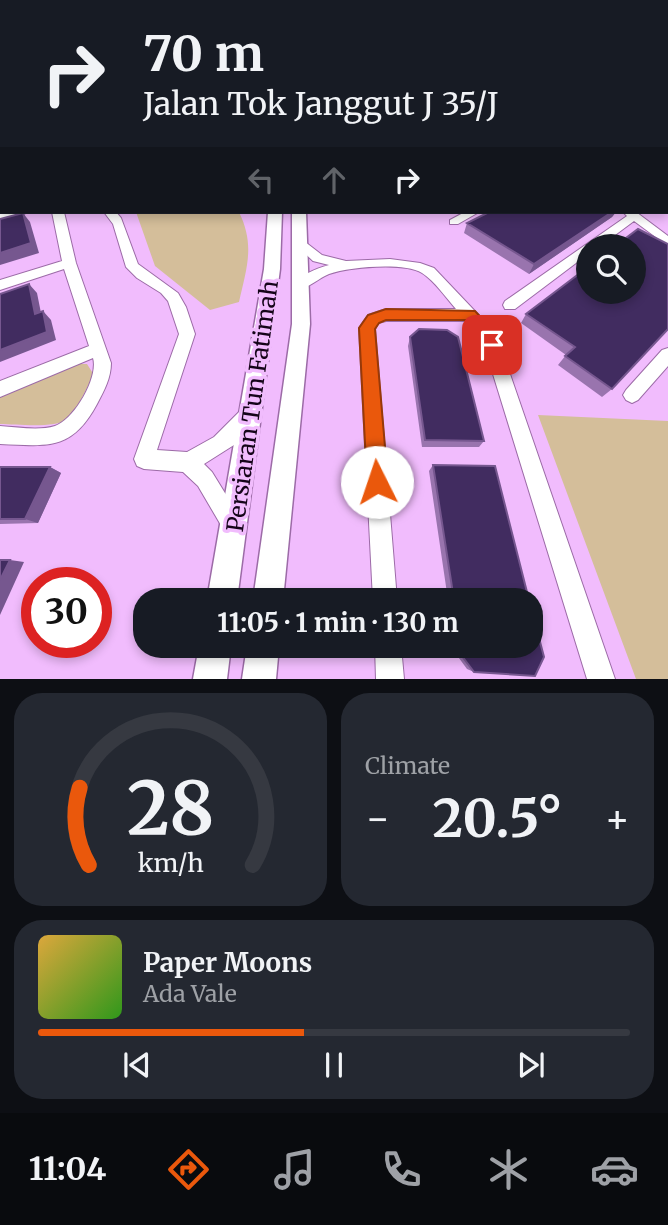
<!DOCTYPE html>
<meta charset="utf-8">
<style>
body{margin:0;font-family:Merriweather,serif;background:#242831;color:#f1f3f6;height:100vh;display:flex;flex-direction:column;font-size:26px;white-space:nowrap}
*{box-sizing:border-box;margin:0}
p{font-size:23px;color:#9ea1a6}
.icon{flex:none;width:38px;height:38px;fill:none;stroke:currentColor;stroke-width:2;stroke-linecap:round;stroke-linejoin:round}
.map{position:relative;height:679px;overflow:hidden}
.details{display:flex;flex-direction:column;gap:14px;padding:14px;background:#0d0f14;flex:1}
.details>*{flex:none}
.hud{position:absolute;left:0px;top:0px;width:668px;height:214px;box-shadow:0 4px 10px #0003;background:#171b24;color:#f1f3f6;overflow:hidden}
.fabs{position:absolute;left:576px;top:234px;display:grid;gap:14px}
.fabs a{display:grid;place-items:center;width:70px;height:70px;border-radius:50%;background:#171b24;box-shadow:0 4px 10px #0003;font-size:35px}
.speed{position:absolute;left:21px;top:567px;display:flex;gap:14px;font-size:35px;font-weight:700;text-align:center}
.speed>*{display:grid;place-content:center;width:91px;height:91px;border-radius:50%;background:#171b24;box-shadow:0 4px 10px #0003;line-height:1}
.speed .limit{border:10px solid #d22;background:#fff;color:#111}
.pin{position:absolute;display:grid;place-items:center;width:60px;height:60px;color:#fff;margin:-30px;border-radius:14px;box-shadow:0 4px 10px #0006}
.me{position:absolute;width:77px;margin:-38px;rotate:356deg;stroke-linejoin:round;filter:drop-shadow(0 0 5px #0008)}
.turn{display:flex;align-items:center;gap:24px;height:147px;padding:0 28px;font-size:32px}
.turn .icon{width:91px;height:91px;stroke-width:2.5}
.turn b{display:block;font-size:49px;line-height:60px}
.lanes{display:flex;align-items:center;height:66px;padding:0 28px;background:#0003;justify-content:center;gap:35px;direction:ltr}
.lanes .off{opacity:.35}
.big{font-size:52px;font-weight:700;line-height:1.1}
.details .widget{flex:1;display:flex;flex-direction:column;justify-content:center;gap:10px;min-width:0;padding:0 24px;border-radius:28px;background:#242831}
.details .dial{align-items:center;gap:0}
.dial svg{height:182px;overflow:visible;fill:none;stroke:#363941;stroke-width:7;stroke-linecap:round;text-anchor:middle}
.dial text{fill:#f1f3f6;stroke:none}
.song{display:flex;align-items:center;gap:21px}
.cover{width:84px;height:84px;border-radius:10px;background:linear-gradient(135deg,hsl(40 70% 55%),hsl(110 70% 35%))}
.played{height:7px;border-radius:4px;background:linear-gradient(90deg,#ea580c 45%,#363941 45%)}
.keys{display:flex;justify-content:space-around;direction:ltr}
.heat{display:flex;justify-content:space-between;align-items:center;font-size:38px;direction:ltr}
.details .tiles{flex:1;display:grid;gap:14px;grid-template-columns:1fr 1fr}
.widget:last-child{grid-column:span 2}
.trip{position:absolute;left:133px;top:588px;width:410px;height:70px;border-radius:28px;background:#171b24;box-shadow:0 4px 10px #0003;font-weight:700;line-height:70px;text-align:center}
.dock{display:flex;height:112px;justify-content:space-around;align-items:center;background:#090b0e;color:#9ea1a6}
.dock .icon{width:49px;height:49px}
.dock .on{color:#ea580c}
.dock b{font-size:32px;color:#f1f3f6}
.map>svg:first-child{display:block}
.green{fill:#d4be9a}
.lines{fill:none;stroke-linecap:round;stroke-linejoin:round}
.river{fill:#b66e6e;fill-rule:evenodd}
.minor-casing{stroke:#9c6ba7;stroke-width:2}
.tertiary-casing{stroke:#9c6ba7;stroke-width:3}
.primary-casing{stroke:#fff;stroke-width:3}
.minor{fill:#fff;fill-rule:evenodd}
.tertiary{fill:#fff;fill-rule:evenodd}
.primary{fill:#e0bce8;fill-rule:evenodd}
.wall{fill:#9974ae}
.shaded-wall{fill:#76578f}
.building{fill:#412c60;stroke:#76578f;stroke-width:2}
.route{fill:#ea580c;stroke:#983908;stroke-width:2}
.labels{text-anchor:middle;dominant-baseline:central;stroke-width:7;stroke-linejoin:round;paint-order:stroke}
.street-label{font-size:23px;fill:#150419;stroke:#f1bcfd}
</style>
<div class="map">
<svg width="668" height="679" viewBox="0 0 668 679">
<rect width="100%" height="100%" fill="#f1bcfd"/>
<path class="green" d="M 136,212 L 239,212 C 255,245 247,267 239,302 L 210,310 L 155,266 Z
M 78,364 L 87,364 L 94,375 C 86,388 79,408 67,419 C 55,429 16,424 0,424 L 0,396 Z
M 538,415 L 668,421 L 668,679 L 636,679 Z"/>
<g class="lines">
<path class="river" d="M 667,111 L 668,111 L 668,116 L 667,116 Z"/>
<g class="minor-casing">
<path id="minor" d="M 11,212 L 29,212 L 0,221 L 0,214 Z
M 52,212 L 64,212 L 76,263 L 111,363 C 111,378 104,391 97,404 C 72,451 48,446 0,444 L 0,426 C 17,427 39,431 55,426 C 74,420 99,377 93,358 L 0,397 L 0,381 L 89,346 L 64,269 L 0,290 L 0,280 L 62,261 Z
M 104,212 L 116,212 L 121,218 L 138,264 L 178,293 L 186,307 L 195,334 L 157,450 L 187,452 L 214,437 L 240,411 L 246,409 L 252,411 L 255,417 L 234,445 L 204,464 L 212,472 L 244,524 L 241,532 L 233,535 L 225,532 L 198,486 L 183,472 L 144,469 L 137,466 L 134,459 L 179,334 L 168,301 L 161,293 L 137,278 L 126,267 L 113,224 Z
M 465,212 L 479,212 L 458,224 L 450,224 L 450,220 Z
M 623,212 L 636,212 L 668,236 L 668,246 L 634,221 L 599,247 L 588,247 L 588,254 L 515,309 L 505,309 L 503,305 L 505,301 L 627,216 Z
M 300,238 L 322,255 L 346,261 L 390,259 L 420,263 L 434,268 L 490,327 L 500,345 L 615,679 L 587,679 L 484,345 L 479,335 L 466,321 L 386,321 L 378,323 L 375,329 L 397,600 L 373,600 L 359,328 L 368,315 L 386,309 L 456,309 C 446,298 435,281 422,273 C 404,262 349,267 329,274 C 318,278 307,291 295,288 L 293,285 C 302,274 315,269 329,265 L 313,261 L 296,245 L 294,242 Z
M 668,348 L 668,366 L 638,400 L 632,403 L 626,400 L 623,395 L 626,390 L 662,350 Z
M 375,646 L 401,646 L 404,679 L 376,679 Z"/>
</g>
<g class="tertiary-casing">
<path id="tertiary" d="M 268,212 L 282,212 L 280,269 L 237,600 L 207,600 L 264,269 Z
M 292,212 L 306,212 L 310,324 L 283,600 L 253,600 L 292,324 Z
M 199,646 L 231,646 L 227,679 L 193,679 Z
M 247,646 L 279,646 L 276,679 L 242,679 Z"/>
</g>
<g class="primary-casing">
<path id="primary" d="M 2,162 L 2,172 L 0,173 L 0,163 Z"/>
</g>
<use href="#minor" class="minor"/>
<use href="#tertiary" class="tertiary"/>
<use href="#primary" class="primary"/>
</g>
<path class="wall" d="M 489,212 L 616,212 L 612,217 L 529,274 L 464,233 L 467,223 Z
M 588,267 L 612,389 L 602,397 L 558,365 L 566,355 L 521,323 L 526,314 Z
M 410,337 L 484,441 L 479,447 L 422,447 L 408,346 Z
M 433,465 L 529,600 L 448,600 L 429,471 Z
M 0,467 L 50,467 L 61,473 L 38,523 L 0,524 Z
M 455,646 L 530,646 L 474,672 L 467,669 L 456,654 Z"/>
<path class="shaded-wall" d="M 612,212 L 616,212 L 612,217 L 529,274 L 534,264 Z
M 23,213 L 30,222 L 39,253 L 0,265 L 0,253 Z
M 29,284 L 37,293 L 43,323 L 35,314 Z
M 43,311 L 51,320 L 56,340 L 0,362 L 0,350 Z
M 50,467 L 61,473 L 38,523 L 25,519 Z
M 10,560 L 24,562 L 0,615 L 0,580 Z"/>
<path class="building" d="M 489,212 L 612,212 L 534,264 L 467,223 Z
M 23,213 L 31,243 L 0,253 L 0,219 Z
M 638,229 L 668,244 L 668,329 L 612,389 L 565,356 L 575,347 L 526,314 L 588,267 L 588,292 L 634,292 L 634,247 L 614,247 Z
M 29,284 L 35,314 L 43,311 L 47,332 L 0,350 L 0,294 Z
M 419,329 L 447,330 L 458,337 L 484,441 L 425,440 L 410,337 Z
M 433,465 L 495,466 L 529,600 L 454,600 Z
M 0,467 L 50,467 L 25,519 L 0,519 Z
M 0,560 L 10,560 L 0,580 Z
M 530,604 L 544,657 L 535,676 L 474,672 L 462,656 L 461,646 L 530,646 Z"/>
<linearGradient id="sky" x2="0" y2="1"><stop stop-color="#9498b7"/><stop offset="0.54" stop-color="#f9e1fe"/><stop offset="1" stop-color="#f9e1fe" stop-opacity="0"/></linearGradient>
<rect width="668" height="206" fill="url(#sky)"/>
<path class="route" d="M 386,309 L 475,311 L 490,327 L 500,345 L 498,349 L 486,349 L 479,335 L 466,320 L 386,320 L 379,323 L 375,329 L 388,482 L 384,489 L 377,492 L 370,489 L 367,482 L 359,328 L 368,315 Z"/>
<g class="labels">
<g class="street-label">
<text transform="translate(252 406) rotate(-82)">Persiaran Tun Fatimah</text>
</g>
</g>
</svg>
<div class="fabs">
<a><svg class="icon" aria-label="search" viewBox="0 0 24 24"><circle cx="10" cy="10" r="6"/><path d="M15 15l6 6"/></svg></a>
</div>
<div class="speed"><div class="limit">30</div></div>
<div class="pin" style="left:492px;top:345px;background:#d93025"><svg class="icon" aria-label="arrive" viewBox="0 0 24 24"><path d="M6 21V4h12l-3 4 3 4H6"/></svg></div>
<svg class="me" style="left:377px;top:482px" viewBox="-20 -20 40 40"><circle r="19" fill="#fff"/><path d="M0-13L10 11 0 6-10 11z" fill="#ea580c"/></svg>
<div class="trip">11:05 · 1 min · 130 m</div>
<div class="hud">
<div class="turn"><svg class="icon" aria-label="right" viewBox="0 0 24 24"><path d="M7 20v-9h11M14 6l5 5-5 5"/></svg><div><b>70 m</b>Jalan Tok Janggut J 35/J</div></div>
<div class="lanes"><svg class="icon off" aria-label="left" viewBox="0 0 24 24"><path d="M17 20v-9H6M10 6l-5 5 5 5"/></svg><svg class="icon off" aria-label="ahead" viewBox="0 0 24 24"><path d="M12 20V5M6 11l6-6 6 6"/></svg><svg class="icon" aria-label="right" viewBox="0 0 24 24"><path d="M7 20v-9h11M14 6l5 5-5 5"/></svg></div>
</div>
</div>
<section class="details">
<div class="tiles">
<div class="widget dial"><svg viewBox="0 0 100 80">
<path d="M14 69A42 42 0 1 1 86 69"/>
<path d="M14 69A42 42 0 0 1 10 35" stroke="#ea580c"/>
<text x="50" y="56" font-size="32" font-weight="700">28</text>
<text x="50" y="72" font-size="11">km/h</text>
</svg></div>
<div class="widget"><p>Climate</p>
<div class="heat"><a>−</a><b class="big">20.5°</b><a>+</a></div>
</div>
<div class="widget">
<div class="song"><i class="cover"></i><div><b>Paper Moons</b><p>Ada Vale</p></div></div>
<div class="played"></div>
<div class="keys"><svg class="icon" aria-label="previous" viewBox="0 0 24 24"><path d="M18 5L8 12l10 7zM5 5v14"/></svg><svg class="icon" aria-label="pause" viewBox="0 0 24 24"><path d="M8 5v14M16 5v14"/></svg><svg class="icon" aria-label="next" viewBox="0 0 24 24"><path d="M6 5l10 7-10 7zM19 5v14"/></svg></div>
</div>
</div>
</section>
<nav class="dock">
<b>11:04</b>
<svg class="icon on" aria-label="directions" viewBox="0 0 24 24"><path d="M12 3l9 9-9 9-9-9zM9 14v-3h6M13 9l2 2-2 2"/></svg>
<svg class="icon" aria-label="music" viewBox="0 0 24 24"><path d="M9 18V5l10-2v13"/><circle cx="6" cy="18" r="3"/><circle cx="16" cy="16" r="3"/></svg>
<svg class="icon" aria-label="phone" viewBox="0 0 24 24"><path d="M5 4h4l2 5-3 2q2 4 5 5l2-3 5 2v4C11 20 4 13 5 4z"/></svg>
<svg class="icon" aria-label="climate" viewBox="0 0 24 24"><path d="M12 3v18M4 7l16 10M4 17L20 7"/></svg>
<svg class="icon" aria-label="car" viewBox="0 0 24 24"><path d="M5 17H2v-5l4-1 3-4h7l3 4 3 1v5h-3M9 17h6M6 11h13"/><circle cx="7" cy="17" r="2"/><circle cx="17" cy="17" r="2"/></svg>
</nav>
